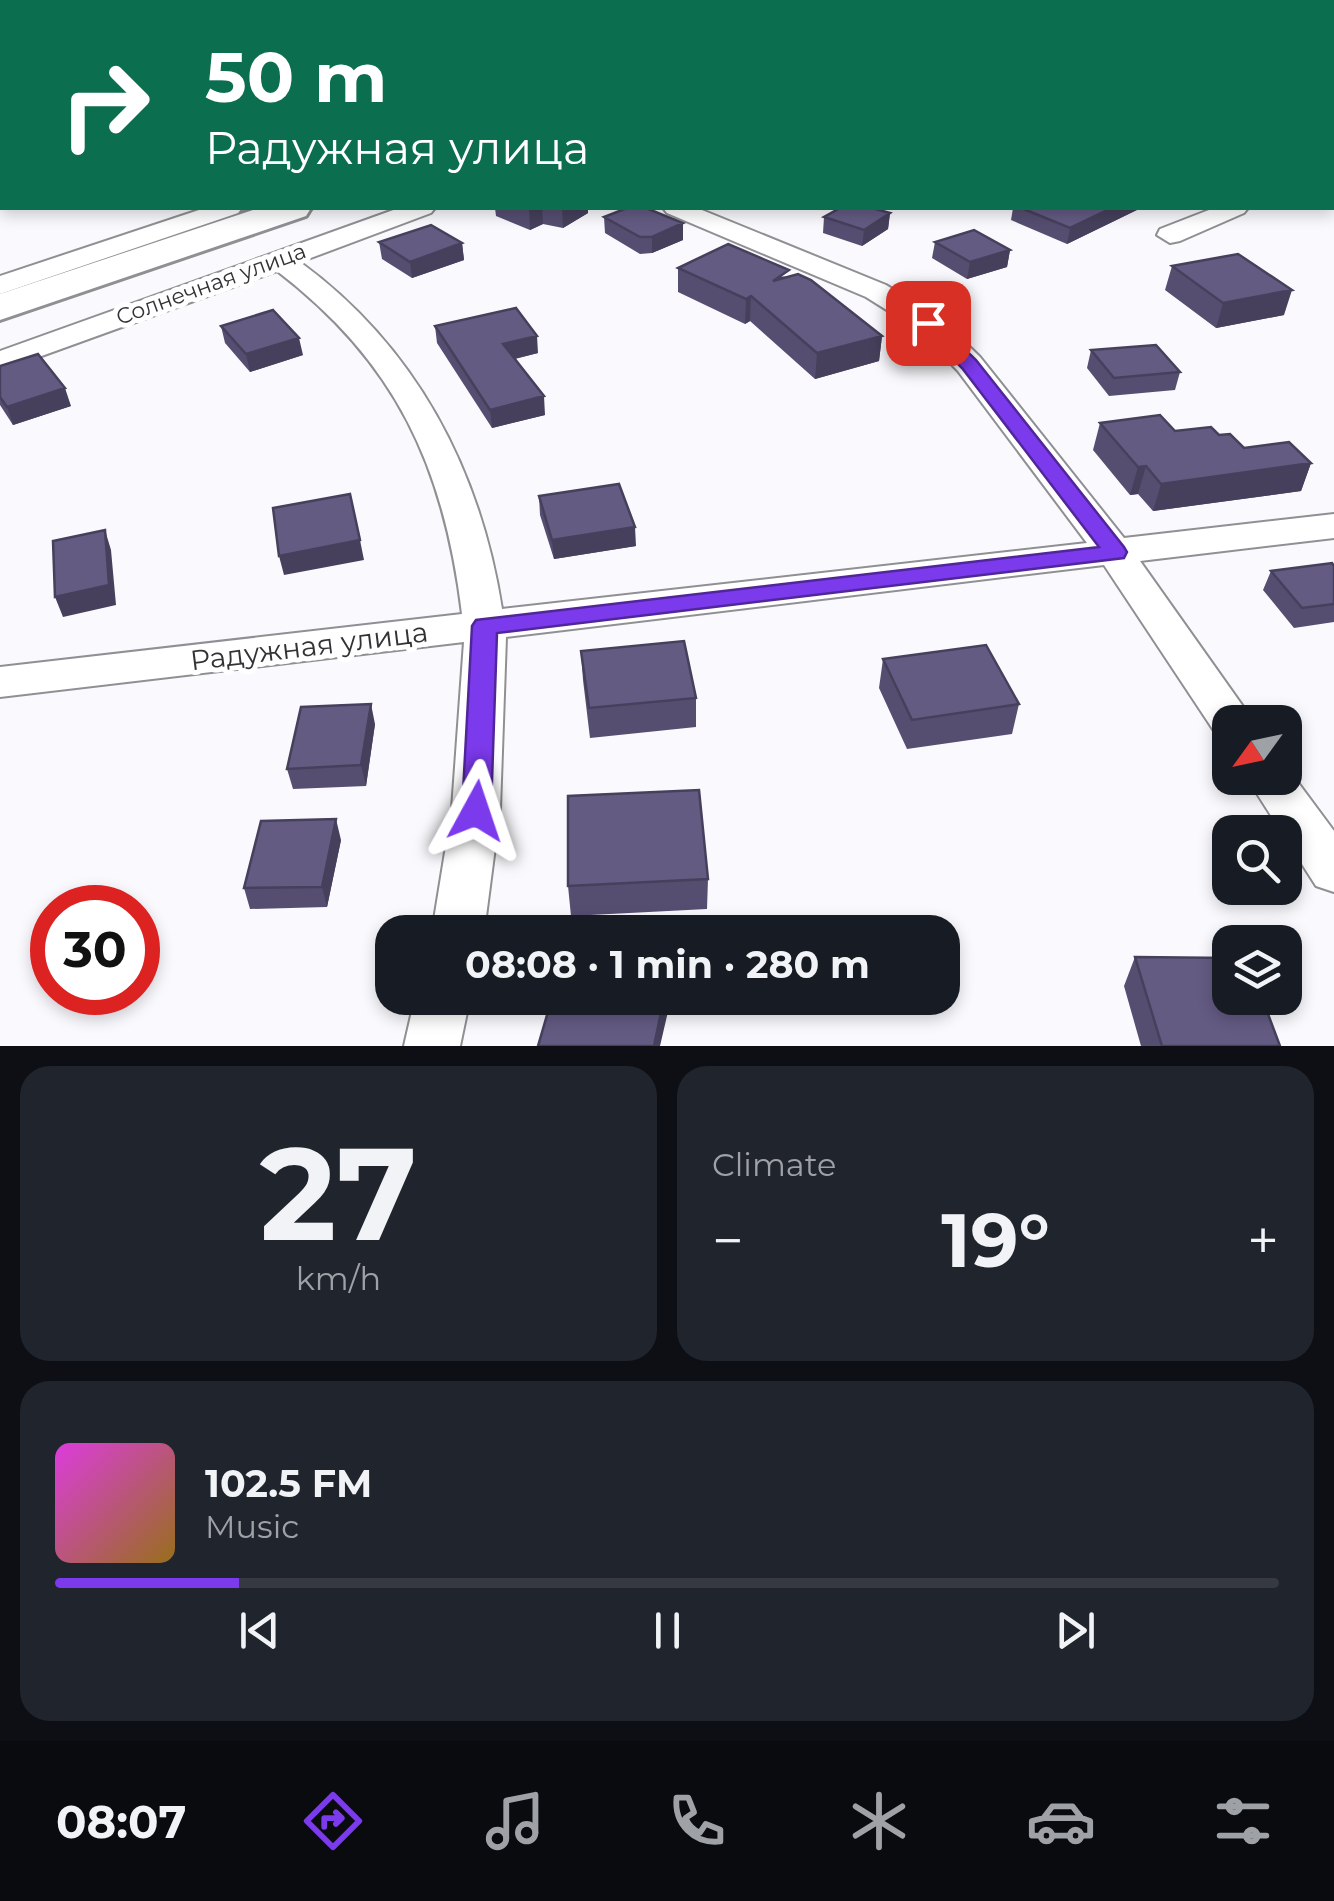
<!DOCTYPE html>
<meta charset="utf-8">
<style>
body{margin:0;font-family:Montserrat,sans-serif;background:#20242c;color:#f1f3f6;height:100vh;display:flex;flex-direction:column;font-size:38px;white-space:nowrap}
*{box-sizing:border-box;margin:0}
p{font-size:32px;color:#9ea1a6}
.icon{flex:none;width:55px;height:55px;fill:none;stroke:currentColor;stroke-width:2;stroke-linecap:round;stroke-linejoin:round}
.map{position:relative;height:1046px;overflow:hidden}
.drawer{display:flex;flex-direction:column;gap:20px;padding:20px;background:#0d0f14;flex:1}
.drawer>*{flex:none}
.top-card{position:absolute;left:0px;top:0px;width:1335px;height:210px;box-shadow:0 5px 15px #0003;background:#0b6e4f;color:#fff;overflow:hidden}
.needle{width:65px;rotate:237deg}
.buttons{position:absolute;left:1212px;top:705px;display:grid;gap:20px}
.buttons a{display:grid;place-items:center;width:90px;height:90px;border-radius:20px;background:#171b24;box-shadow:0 5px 15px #0003;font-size:50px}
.speed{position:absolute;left:30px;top:885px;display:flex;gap:20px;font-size:50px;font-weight:700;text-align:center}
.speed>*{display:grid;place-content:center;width:130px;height:130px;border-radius:50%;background:#171b24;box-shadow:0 5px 15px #0003;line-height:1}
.speed .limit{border:15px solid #d22;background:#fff;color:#111}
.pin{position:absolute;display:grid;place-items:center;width:85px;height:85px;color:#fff;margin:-42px;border-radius:20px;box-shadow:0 5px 15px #0006}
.me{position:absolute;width:110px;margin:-55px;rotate:5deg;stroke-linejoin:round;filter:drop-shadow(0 0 8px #0008)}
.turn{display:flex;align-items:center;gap:35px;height:210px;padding:0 40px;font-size:45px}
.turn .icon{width:130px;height:130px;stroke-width:2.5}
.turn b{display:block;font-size:70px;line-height:85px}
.big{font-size:75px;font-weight:700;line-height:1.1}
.drawer .card{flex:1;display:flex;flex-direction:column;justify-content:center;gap:15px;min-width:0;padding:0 35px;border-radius:30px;background:#20242c}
.drawer .dial{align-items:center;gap:0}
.dial b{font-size:130px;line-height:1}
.song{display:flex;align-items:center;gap:30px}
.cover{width:120px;height:120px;border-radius:15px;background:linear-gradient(135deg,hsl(300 70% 55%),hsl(40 70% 35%))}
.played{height:10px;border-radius:5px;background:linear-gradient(90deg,#7c3aed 15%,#363941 15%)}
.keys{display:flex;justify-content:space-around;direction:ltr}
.heat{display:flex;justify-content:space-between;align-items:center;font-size:55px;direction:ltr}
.drawer .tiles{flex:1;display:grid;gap:20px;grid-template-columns:1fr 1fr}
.card:last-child{grid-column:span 2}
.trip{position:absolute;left:375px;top:915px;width:585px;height:100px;border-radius:30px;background:#171b24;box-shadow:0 5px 15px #0003;font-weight:700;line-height:100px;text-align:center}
.tabs{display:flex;height:160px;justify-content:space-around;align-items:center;background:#090b0e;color:#9ea1a6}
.tabs .icon{width:70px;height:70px}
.tabs .on{color:#7c3aed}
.tabs b{font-size:45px;color:#f1f3f6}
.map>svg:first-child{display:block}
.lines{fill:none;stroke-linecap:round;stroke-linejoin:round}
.street-casing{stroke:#909094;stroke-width:4}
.secondary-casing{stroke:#909094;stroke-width:6}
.street{fill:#fff;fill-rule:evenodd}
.secondary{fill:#fff;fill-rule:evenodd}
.wall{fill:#564e71}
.shaded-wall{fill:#46405c}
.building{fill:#645b83;stroke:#46405c;stroke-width:2.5}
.route{fill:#7c3aed;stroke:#51269a;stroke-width:2.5}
.labels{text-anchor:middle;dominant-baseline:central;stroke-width:10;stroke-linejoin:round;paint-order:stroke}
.far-street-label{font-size:22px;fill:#333335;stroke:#fff}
.street-label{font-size:28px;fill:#333335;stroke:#fff}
</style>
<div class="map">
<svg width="1334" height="1046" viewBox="0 0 1334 1046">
<rect width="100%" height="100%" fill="#fafafe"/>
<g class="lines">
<g class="street-casing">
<path id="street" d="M 0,61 L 2,61 L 2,73 L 0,73 Z
M 1334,158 L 1334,173 L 1332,173 L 1332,158 Z
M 205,208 L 242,208 L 238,213 L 0,294 L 0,276 Z
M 399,208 L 435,208 L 431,213 L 300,262 C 416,347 480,469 502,609 L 1087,543 L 958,371 L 917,329 L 866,297 L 667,213 L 663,208 L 697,208 L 886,285 L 939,317 L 980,357 L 1124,538 L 1334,514 L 1334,538 L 1140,561 L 1254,722 L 1230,722 L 1230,738 L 1216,734 L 1104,565 L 506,637 L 500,809 L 484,932 L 432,932 L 452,809 L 464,642 L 0,697 L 0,667 L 462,614 C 444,466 396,362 277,271 L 0,371 L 0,351 Z
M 1214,208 L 1248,208 L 1244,213 L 1180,241 L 1170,243 L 1157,235 L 1160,229 Z
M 1285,765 L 1334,831 L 1334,892 L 1316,886 L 1247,778 L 1285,778 Z
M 415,998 L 470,998 L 460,1046 L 404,1046 Z"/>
</g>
<g class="secondary-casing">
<path id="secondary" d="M 259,208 L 311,208 L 306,216 L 0,320 L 0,294 Z"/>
</g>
<use href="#street" class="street"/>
<use href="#secondary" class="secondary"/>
</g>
<path class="wall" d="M 450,0 L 488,0 L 487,2 L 451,2 Z
M 495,208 L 588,208 L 588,213 L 563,228 L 543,224 L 530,230 L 496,216 Z
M 1013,208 L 1141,208 L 1067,244 L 1011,220 Z
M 890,213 L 888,229 L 862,246 L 823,233 L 824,217 Z
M 604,217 L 683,240 L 652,253 L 640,254 L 605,233 Z
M 379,242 L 462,243 L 464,260 L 412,278 L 382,259 Z
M 935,242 L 1010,250 L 1007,267 L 967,279 L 932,258 Z
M 1172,266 L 1284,315 L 1216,328 L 1165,290 Z
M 678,268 L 789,277 L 882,336 L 879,361 L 815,379 L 750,321 L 745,324 L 678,292 Z
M 221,326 L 303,355 L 250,372 L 225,343 Z
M 435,326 L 538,353 L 515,359 L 545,415 L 492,428 L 437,343 Z
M 1091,350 L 1180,372 L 1175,390 L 1109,396 L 1087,368 Z
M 0,366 L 71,406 L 13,425 L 0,405 Z
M 1100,423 L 1219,435 L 1244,448 L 1311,463 L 1301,491 L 1153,511 L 1138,494 L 1130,495 L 1093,450 Z
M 539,496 L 636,546 L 554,559 L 540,515 Z
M 1334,566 L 1334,622 L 1294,628 L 1263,590 L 1271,571 Z
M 581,651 L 696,698 L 696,727 L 590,738 L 583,680 Z
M 883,659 L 1019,704 L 1012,734 L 907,749 L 879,688 Z
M 375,724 L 366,786 L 293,789 L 287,769 Z
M 341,840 L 327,907 L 250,909 L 244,888 Z
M 708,879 L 707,909 L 571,916 L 568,886 Z
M 1135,957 L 1280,1046 L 1141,1046 L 1124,986 Z"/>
<path class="shaded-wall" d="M 529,208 L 542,208 L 543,224 L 530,230 Z
M 562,208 L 588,208 L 588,213 L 563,228 Z
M 1112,208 L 1141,208 L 1067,244 L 1070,228 Z
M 890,213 L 888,229 L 862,246 L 864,230 Z
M 683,223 L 683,240 L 652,253 L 652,237 Z
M 462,243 L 464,260 L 412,278 L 410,262 Z
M 1010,250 L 1007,267 L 967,279 L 970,262 Z
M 1292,290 L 1284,315 L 1216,328 L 1223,303 Z
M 751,296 L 750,321 L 745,324 L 746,299 Z
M 537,336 L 538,353 L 505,361 L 503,344 Z
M 882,336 L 879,361 L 815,379 L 817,353 Z
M 299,338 L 303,355 L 250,372 L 246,354 Z
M 65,388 L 71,406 L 13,425 L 7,407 Z
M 544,396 L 545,415 L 492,428 L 490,410 Z
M 1311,463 L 1301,491 L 1153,511 L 1161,484 Z
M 1146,466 L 1138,494 L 1130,495 L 1138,467 Z
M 635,527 L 636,546 L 554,559 L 552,540 Z
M 105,530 L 111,550 L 116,605 L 63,617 L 55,597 Z
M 360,540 L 364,560 L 284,575 L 279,556 Z
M 371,704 L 375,724 L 366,786 L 361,765 Z
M 336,819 L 341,840 L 327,907 L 322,887 Z
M 664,998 L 670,998 L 670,1003 L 660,1046 L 654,1046 Z"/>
<path class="building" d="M 190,0 L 233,0 L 234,2 L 191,2 Z
M 542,0 L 572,0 L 572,2 L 542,2 Z
M 1093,0 L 1140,0 L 1139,2 L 1092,2 Z
M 627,208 L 646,208 L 683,223 L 652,237 L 640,237 L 604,217 Z
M 840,208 L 872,208 L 890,213 L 864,230 L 824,217 Z
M 1021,208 L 1112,208 L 1070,228 Z
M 431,225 L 462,243 L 410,262 L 379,242 Z
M 974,230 L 1010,250 L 970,262 L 935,242 Z
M 728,244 L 789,270 L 773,281 L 798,274 L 811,280 L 882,336 L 817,353 L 751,296 L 746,299 L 678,268 Z
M 1238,254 L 1292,290 L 1223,303 L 1172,266 Z
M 516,308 L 537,336 L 503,344 L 544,396 L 490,410 L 435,326 Z
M 273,310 L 299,338 L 246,354 L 221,326 Z
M 1156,345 L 1180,372 L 1114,378 L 1091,350 Z
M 38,354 L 65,388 L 7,407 L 0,397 L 0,366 Z
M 1160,415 L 1175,431 L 1211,427 L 1219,435 L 1230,434 L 1244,448 L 1289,442 L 1311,463 L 1161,484 L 1146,466 L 1138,467 L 1100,423 Z
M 619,484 L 635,527 L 552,540 L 539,496 Z
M 350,494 L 360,540 L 279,556 L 273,508 Z
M 105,530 L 109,585 L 55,597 L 53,541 Z
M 1332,563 L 1334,566 L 1334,604 L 1302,608 L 1271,571 Z
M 684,641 L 696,698 L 589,708 L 581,651 Z
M 986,645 L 1019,704 L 912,720 L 883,659 Z
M 371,704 L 361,765 L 287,769 L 301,707 Z
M 699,790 L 708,879 L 568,886 L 568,796 Z
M 336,819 L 322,887 L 244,888 L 261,821 Z
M 1135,957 L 1230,958 L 1230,998 L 1262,998 L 1280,1046 L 1162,1046 Z
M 552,998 L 664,998 L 654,1046 L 538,1046 Z"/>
<path class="route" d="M 928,317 L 934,319 L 976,360 L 1124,547 L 1127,552 L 1124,558 L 497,633 L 491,811 L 487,819 L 476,823 L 466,819 L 462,811 L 472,626 L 476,620 L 1099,547 L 962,368 L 921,327 L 918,323 Z"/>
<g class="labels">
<g class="far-street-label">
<text transform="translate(211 284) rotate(-20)">Солнечная улица</text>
</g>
<g class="street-label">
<text transform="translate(309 646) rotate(-7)">Радужная улица</text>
</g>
</g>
</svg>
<div class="buttons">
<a><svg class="needle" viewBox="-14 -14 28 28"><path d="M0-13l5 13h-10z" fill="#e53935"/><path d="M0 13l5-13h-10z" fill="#9ea1a6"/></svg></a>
<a><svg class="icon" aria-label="search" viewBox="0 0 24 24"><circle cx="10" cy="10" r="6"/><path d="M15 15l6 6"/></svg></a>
<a><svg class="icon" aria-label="layers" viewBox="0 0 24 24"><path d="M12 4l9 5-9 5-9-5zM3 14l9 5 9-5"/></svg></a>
</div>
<div class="speed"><div class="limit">30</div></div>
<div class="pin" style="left:928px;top:323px;background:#d93025"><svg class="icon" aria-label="arrive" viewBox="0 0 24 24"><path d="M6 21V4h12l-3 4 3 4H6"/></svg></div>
<svg class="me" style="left:476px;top:811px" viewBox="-20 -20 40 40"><path d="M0-17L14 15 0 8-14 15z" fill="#7c3aed" stroke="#fff" stroke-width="4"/></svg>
<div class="trip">08:08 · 1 min · 280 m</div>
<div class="top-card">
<div class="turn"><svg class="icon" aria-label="right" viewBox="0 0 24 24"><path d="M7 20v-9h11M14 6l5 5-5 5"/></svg><div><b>50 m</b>Радужная улица</div></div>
</div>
</div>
<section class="drawer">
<div class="tiles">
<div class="card dial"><b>27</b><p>km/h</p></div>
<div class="card"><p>Climate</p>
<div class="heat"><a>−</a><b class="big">19°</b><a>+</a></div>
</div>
<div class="card">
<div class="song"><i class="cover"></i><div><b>102.5 FM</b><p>Music</p></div></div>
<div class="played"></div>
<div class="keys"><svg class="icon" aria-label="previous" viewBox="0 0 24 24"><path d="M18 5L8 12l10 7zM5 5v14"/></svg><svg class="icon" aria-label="pause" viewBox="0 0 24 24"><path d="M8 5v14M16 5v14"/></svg><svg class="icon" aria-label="next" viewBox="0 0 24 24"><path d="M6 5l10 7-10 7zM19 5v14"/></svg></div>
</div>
</div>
</section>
<nav class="tabs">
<b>08:07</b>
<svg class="icon on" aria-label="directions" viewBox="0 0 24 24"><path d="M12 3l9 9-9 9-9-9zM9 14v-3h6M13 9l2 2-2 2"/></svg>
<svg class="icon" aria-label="music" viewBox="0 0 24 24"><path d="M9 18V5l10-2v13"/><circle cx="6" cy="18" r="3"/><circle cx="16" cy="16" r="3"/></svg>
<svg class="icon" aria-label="phone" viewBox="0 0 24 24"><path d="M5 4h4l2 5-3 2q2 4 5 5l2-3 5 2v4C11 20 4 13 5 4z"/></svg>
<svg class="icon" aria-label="climate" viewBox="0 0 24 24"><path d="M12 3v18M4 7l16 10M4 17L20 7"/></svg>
<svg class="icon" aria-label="car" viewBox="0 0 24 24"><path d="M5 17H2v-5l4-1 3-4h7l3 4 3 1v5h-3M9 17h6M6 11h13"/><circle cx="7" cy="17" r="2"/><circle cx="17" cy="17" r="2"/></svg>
<svg class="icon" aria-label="filters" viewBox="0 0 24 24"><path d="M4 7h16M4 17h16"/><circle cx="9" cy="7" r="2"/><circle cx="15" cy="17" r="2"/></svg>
</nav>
